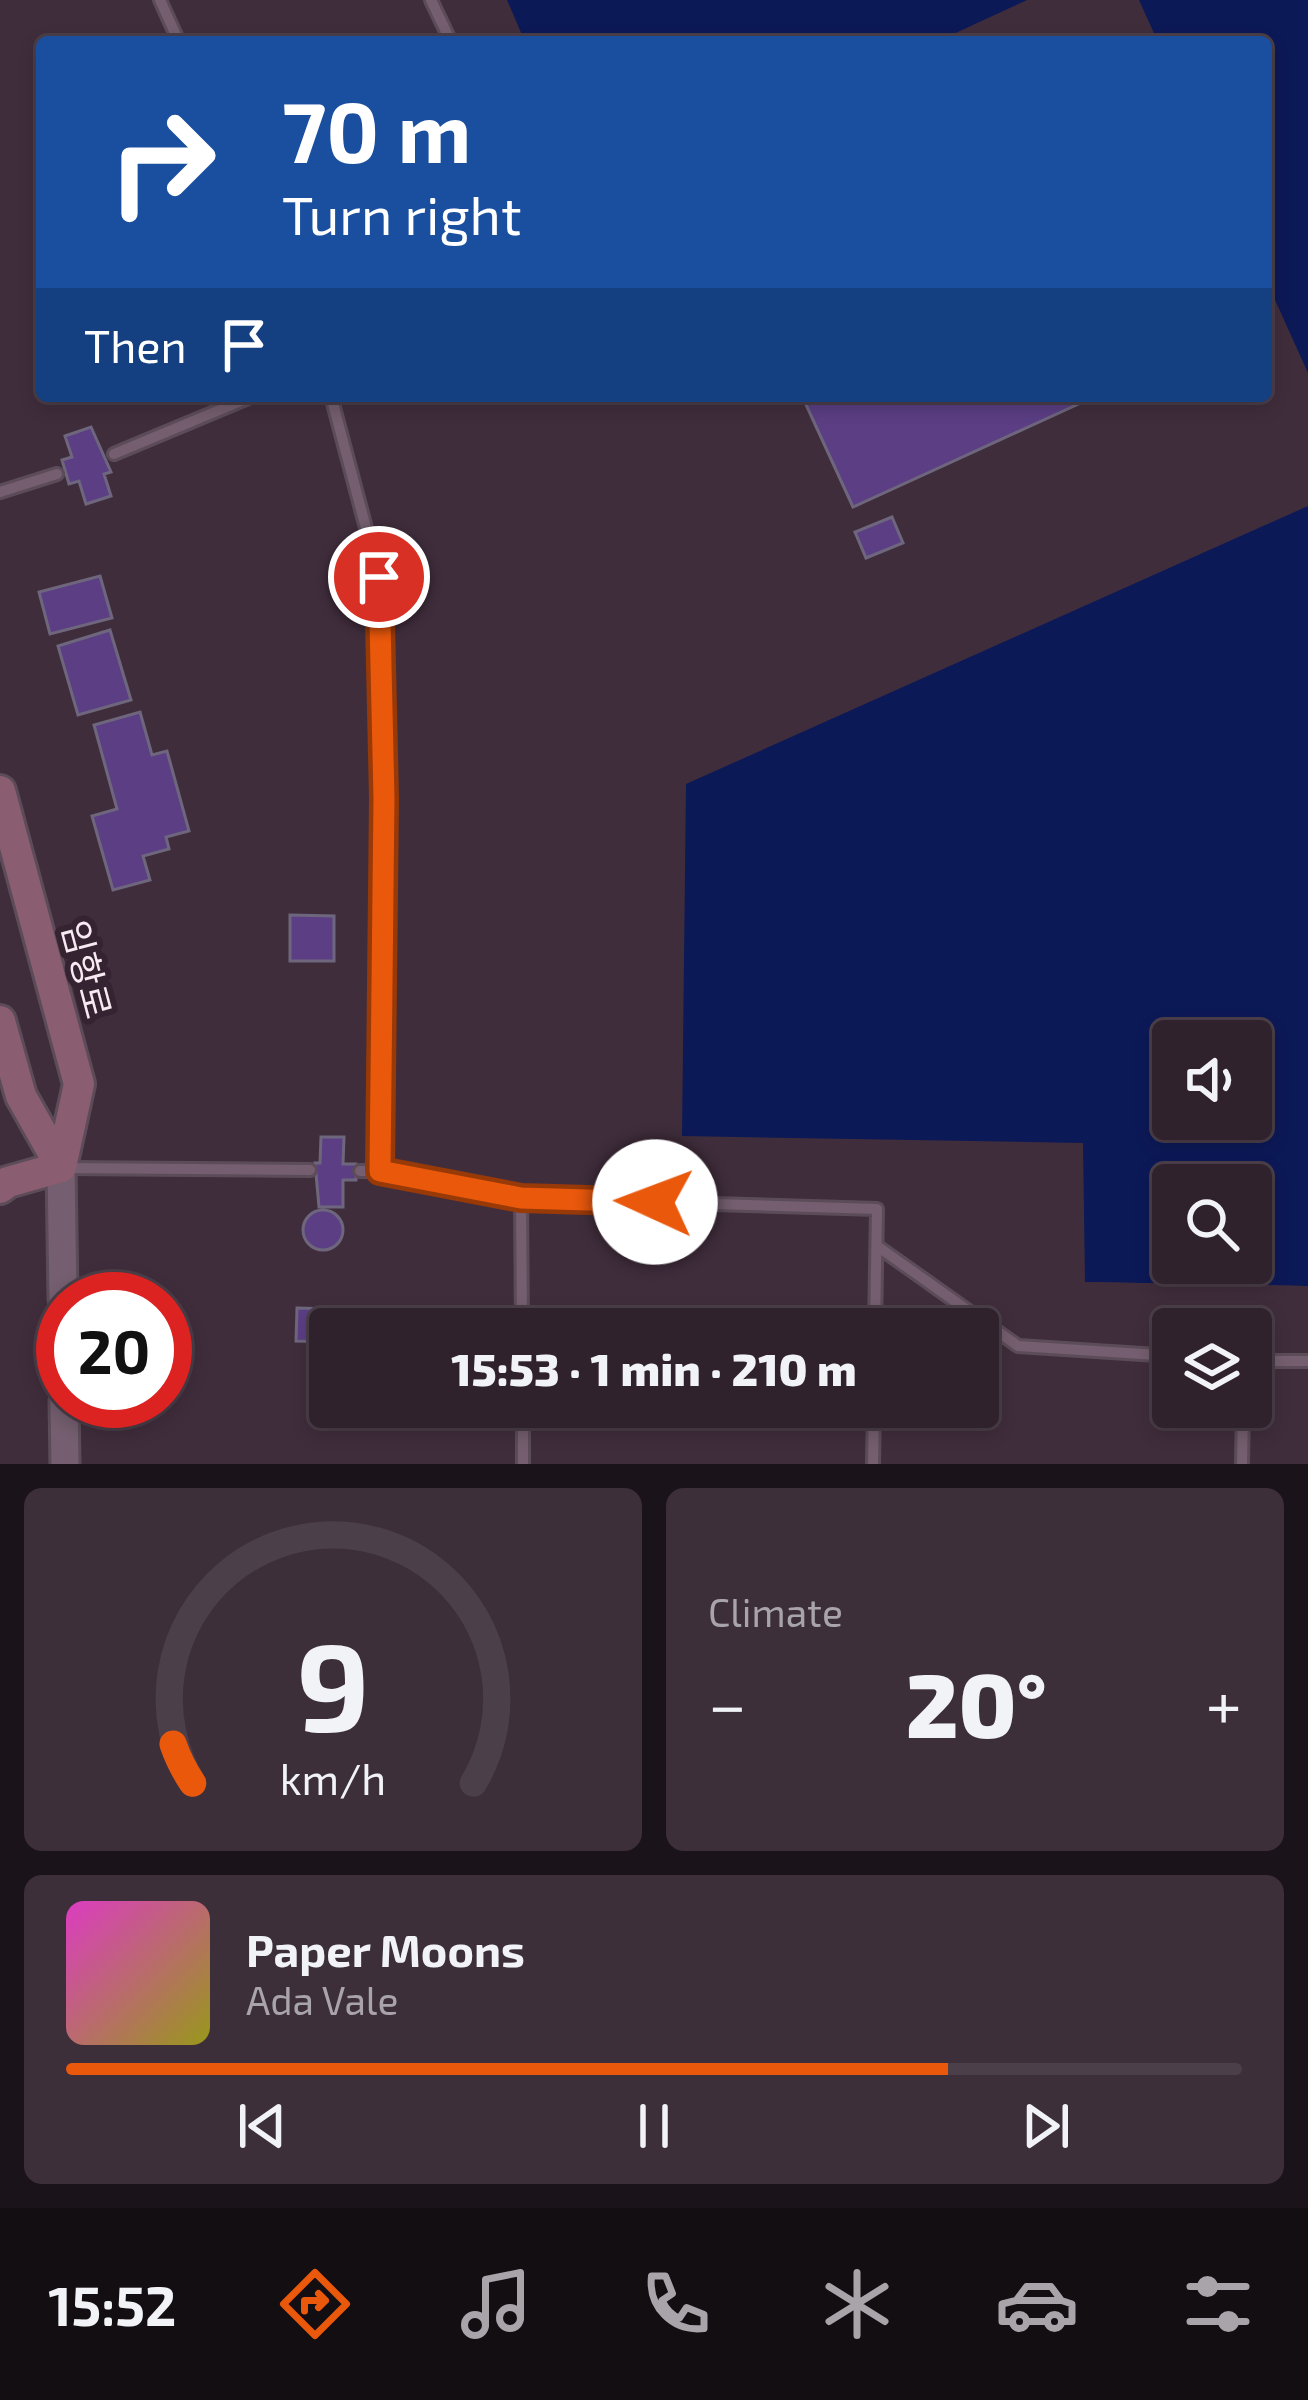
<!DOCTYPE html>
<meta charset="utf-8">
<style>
body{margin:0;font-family:"Exo 2","Noto Sans KR",sans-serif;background:#3c2f39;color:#f1f3f6;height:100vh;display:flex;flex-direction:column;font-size:45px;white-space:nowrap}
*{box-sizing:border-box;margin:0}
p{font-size:39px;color:#a8a4aa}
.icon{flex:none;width:66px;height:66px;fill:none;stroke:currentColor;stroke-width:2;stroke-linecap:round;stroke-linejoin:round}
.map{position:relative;height:1464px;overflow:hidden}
.drawer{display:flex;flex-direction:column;gap:24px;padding:24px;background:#1a1319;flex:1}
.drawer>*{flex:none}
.guide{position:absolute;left:36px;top:36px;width:1236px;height:366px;border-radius:12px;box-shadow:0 6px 18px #0003,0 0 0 3px #4b3f49;background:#1a4fa0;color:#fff;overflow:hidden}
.buttons{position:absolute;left:1152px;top:1020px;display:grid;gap:24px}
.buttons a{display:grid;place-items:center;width:120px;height:120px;border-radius:12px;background:#30222d;box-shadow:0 6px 18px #0003,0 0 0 3px #4b3f49;font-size:60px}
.speed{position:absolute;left:36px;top:1272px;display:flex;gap:24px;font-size:60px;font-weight:700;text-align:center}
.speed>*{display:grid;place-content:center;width:156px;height:156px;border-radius:50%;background:#30222d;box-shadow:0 6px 18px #0003,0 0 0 3px #4b3f49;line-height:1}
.speed .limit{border:18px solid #d22;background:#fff;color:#111}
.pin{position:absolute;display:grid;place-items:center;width:102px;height:102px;color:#fff;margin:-51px;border:6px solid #fff;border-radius:50%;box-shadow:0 3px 12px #0007}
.me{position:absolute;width:132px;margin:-66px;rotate:272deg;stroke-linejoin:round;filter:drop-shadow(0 0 9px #0008)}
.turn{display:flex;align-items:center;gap:42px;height:252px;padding:0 48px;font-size:54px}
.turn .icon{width:156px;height:156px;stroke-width:2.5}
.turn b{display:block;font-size:84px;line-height:102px}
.then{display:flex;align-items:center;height:114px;padding:0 48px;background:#0003;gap:24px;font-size:45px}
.big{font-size:90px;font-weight:800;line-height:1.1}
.drawer .card{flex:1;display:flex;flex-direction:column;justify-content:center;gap:18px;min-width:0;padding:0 42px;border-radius:18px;background:#3c2f39}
.drawer .dial{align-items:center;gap:0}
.dial svg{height:312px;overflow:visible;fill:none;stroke:#4b3f49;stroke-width:7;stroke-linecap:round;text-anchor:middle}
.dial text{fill:#f1f3f6;stroke:none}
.song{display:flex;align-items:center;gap:36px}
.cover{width:144px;height:144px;border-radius:18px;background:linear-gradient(135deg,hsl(310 70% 55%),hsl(60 70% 35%))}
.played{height:12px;border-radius:6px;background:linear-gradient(90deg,#ea580c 75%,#4b3f49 75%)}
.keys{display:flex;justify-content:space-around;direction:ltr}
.heat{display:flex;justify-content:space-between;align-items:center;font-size:66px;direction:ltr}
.drawer .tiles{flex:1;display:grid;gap:24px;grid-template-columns:1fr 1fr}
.card:last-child{grid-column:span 2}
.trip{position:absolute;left:309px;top:1308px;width:690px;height:120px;border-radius:12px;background:#30222d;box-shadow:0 6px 18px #0003,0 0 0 3px #4b3f49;font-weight:800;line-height:120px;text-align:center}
.tabs{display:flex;height:192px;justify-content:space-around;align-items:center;background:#130e12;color:#a8a4aa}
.tabs .icon{width:84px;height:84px}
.tabs .active{color:#ea580c}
.tabs b{font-size:54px;color:#f1f3f6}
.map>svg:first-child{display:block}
.water{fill:#0c1957;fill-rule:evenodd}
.pier{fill:#402d3c}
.building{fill:#5b3e84;stroke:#6e667d;stroke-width:3}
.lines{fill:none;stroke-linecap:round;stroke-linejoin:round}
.service-casing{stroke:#5c4c59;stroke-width:16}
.tertiary-casing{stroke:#5c4c59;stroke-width:33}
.secondary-casing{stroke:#5c4c59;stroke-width:36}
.service{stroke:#745e6f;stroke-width:10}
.tertiary{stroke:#745e6f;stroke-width:27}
.secondary{stroke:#8b5d70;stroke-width:30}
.route-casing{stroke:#983908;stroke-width:30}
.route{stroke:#ea580c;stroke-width:21}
.labels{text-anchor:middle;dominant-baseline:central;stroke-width:12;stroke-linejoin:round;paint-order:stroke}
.street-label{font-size:36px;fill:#f7eaf3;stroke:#362332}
</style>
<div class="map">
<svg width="1308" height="1464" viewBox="0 0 1308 1464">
<rect width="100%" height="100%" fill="#402d3c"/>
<path class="water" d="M 507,0 L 1027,0 L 936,42 L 525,42 Z
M 1139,0 L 1308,0 L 1308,373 L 1266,280 L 1266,42 L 1158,42 Z
M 1308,506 L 1308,1286 L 1085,1282 L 1083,1143 L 682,1136 L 686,784 ZM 1173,1041 L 1251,1041 L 1251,1119 L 1173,1119 ZM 1173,1185 L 1251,1185 L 1251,1263 L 1173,1263 Z"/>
<path class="pier" d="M 1085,1282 L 1308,1286 L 1308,1292 L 1085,1288 Z"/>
<path class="building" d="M 802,396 L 1096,396 L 853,507 Z
M 91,427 L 111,472 L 104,474 L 111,496 L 86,504 L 79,481 L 69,484 L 62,460 L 72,457 L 65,436 Z
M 892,517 L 903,543 L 866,558 L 855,532 Z
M 100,576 L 112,618 L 50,634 L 39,592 Z
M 110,630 L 131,700 L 78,715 L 58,646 Z
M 140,712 L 152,755 L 167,751 L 189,831 L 166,837 L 169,849 L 143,856 L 150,880 L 113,890 L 92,816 L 117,809 L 94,725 Z
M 290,915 L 334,916 L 334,961 L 290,961 Z
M 321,1137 L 344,1137 L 343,1164 L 356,1164 L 356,1180 L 343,1180 L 343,1207 L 319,1207 L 315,1163 L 320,1163 Z
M303 1230a20 20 0 1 1 40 0a20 20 0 1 1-40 0Z
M 297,1308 L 333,1309 L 330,1342 L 296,1341 Z
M 1213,1407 L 1239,1407 L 1239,1425 L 1212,1425 Z"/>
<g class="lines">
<g class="service-casing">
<path id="service" d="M 160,0 L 179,42
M 431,0 L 451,42
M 331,396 L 379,577 L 384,798 L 381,1171
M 114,454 L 253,396
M 0,492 L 57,474
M 64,1168 L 310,1170
M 360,1171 L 381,1171 L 521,1198 L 877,1209 L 875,1329
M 521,1198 L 522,1329
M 877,1246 L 1018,1346 L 1173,1356
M 1251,1361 L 1308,1361
M 523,1407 L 523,1464
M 873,1464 L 874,1407
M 1242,1464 L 1243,1407"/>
</g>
<g class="tertiary-casing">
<path id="tertiary" d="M 61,1167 L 63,1299
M 64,1401 L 65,1464"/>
</g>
<g class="secondary-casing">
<path id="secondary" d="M 0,791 L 79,1084 L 61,1167
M 0,1021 L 21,1096 L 61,1167
M 0,1188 L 8,1182 L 61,1167"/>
</g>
<use href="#service" class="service"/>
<use href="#tertiary" class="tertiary"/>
<use href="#secondary" class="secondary"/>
</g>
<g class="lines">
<g class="route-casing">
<path id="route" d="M 379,577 L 384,798 L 380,1171 L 521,1198 L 655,1202"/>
</g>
<use href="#route" class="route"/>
</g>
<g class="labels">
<g class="street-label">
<text transform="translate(88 969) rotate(75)">임항로</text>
</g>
</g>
</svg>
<div class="buttons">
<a><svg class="icon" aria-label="sound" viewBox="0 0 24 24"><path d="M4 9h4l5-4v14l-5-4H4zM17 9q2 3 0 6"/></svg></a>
<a><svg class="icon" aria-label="search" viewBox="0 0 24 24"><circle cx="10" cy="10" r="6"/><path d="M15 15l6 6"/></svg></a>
<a><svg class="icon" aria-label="layers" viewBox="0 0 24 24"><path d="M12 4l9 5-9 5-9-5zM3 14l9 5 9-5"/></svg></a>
</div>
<div class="speed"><div class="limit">20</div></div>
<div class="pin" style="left:379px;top:577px;background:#d93025"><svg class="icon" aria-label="arrive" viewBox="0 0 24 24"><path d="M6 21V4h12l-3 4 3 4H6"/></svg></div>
<svg class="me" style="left:655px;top:1202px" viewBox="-20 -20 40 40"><circle r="19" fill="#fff"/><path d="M0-13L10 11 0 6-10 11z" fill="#ea580c"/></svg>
<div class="trip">15:53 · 1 min · 210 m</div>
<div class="guide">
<div class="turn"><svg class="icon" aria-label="right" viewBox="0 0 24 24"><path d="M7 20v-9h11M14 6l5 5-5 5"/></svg><div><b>70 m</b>Turn right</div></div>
<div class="then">Then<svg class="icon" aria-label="arrive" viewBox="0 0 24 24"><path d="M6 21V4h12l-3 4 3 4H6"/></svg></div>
</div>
</div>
<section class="drawer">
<div class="tiles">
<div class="card dial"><svg viewBox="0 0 100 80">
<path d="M14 69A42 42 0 1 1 86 69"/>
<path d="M14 69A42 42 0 0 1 9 59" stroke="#ea580c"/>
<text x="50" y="56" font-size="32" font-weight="700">9</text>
<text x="50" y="72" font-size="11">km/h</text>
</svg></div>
<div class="card"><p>Climate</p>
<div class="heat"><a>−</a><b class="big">20°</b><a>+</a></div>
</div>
<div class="card">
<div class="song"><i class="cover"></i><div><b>Paper Moons</b><p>Ada Vale</p></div></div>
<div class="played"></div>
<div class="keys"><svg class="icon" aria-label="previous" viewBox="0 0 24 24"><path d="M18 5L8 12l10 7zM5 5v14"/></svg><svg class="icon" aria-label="pause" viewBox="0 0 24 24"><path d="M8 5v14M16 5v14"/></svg><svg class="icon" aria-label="next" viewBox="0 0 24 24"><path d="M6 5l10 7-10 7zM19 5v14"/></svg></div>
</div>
</div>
</section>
<nav class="tabs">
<b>15:52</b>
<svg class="icon active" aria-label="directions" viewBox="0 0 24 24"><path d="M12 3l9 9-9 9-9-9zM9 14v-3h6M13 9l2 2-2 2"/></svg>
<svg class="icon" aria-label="music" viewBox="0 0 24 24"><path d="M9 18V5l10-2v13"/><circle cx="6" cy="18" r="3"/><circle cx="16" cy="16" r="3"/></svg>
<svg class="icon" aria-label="phone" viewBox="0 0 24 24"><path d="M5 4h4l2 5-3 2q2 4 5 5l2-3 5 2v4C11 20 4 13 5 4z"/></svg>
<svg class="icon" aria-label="climate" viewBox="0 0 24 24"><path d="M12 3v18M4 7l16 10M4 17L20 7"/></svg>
<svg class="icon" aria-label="car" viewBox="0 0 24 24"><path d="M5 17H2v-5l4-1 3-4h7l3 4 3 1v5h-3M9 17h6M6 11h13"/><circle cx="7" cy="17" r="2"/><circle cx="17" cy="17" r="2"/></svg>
<svg class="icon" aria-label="filters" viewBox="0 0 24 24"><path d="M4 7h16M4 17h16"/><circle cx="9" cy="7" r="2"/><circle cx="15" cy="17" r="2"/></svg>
</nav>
